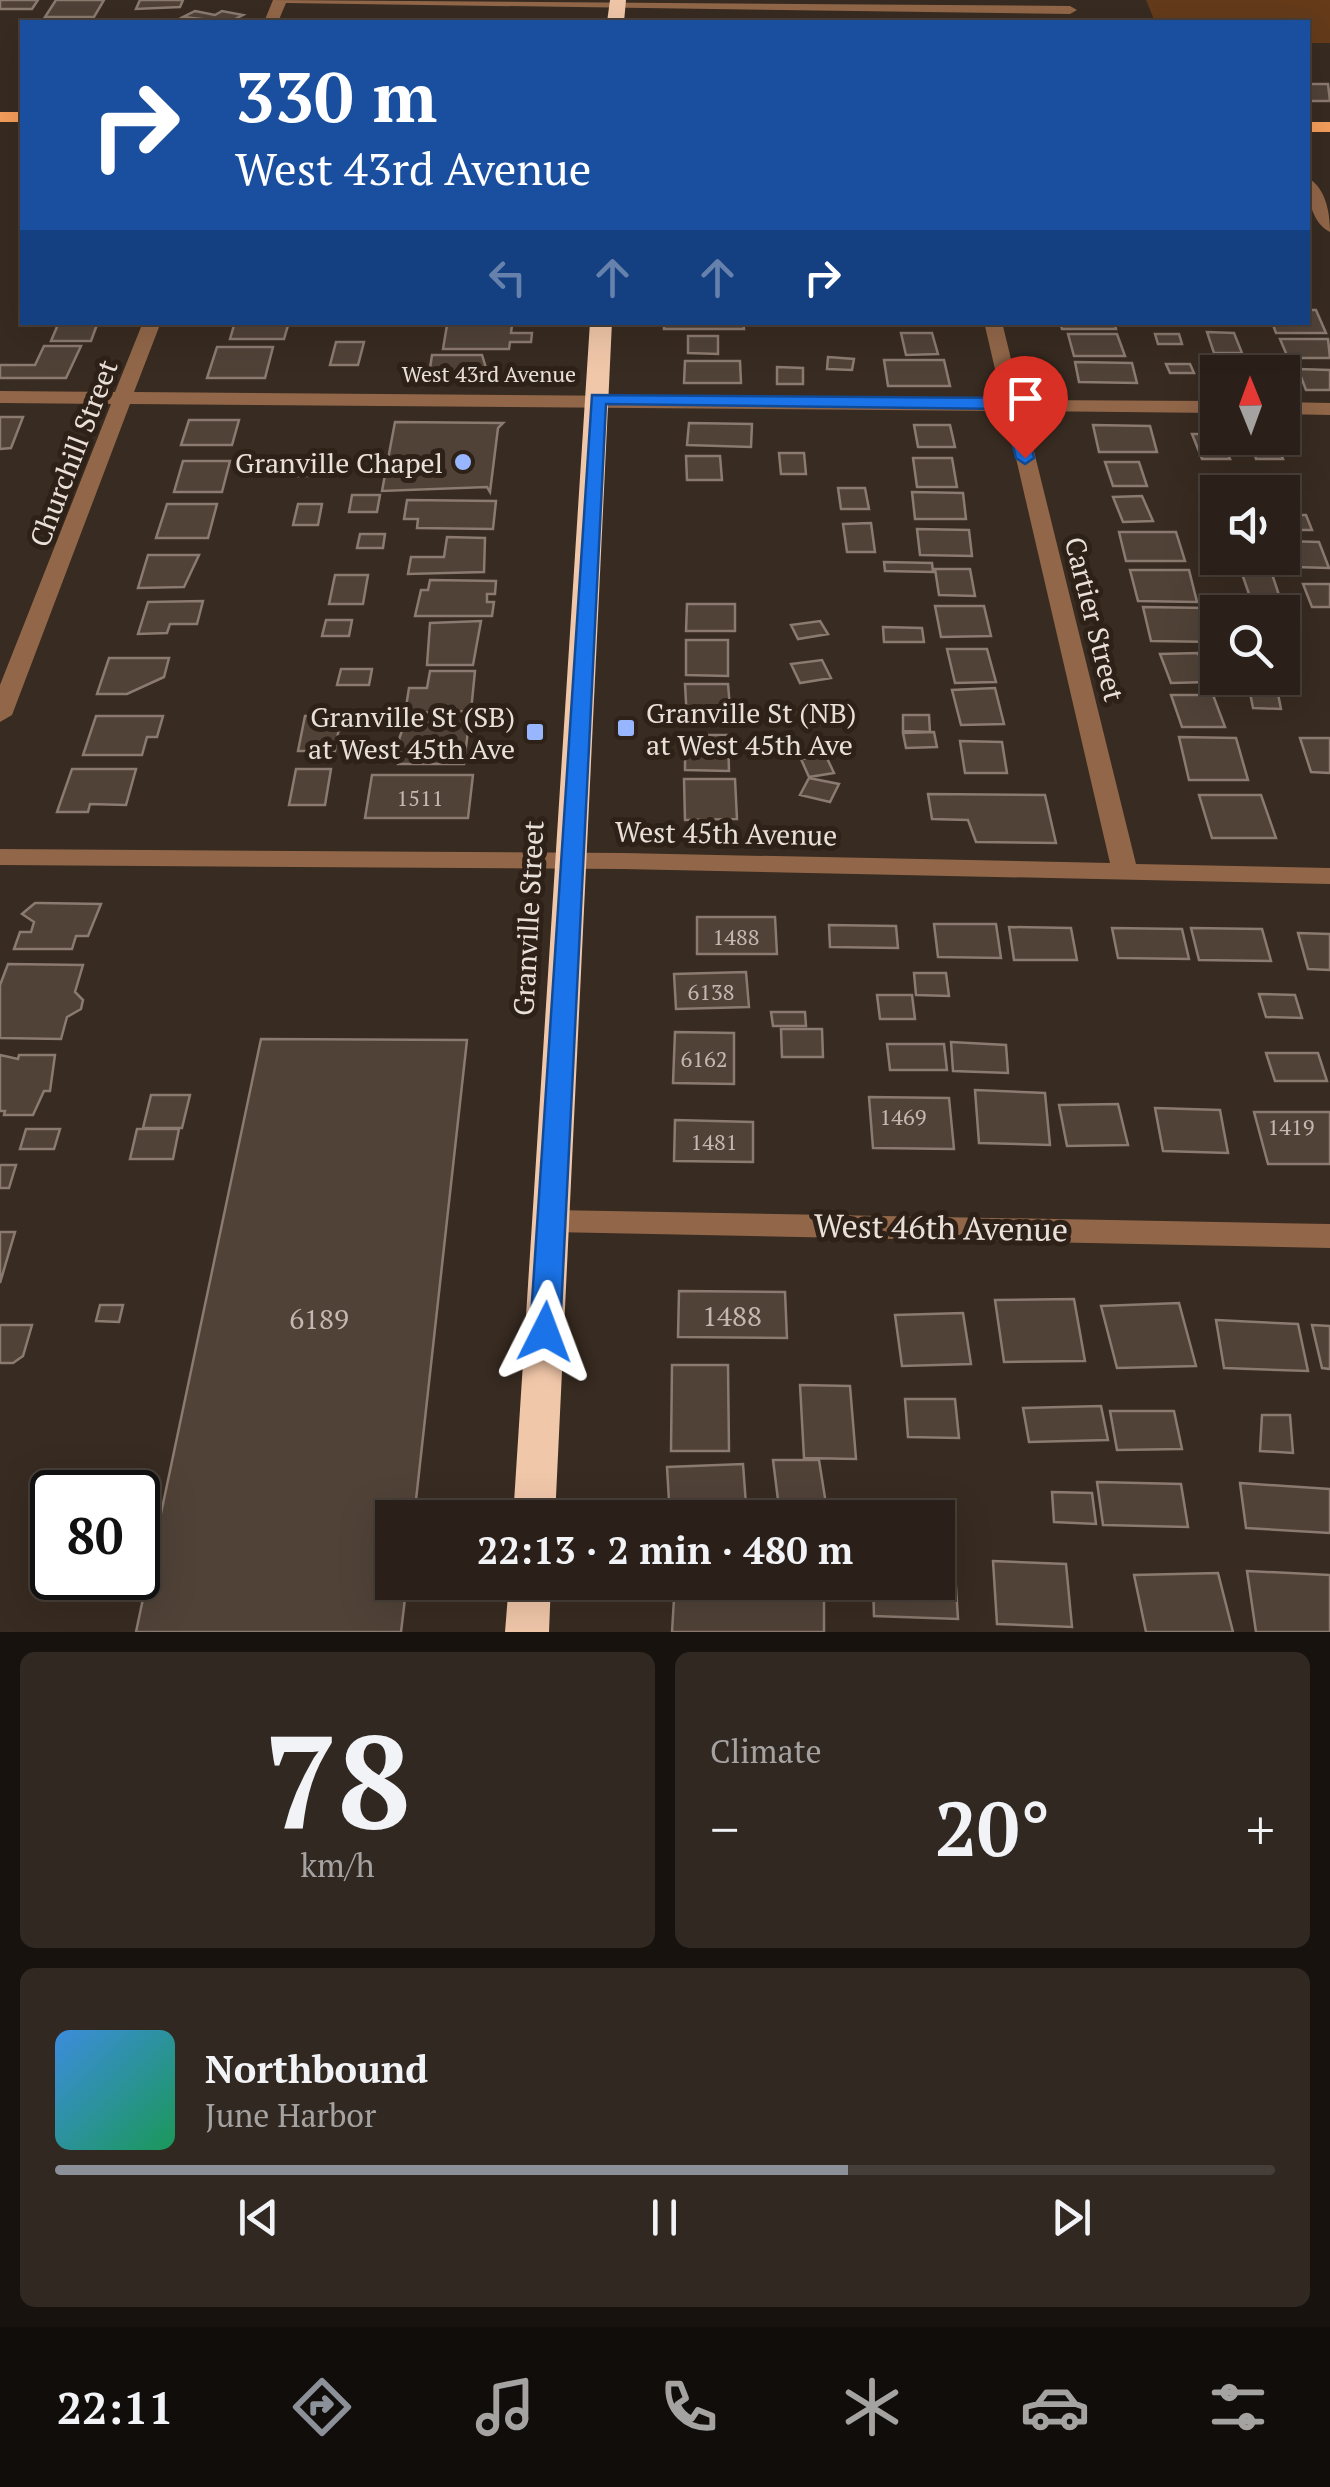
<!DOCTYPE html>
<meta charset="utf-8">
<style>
body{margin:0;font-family:"PT Serif",serif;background:#322822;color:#f1f3f6;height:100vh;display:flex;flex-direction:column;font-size:38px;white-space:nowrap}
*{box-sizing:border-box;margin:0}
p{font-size:32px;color:#a5a3a2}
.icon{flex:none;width:55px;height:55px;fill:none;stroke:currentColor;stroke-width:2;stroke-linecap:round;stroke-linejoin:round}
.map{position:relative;height:1632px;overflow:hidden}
.side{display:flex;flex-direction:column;gap:20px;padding:20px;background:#17120e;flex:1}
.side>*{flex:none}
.top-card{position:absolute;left:20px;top:20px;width:1290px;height:305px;border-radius:0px;box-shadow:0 10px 40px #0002,0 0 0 2px #463e38;background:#1a4fa0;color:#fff;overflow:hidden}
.needle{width:65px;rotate:359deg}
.tools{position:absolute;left:1200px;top:355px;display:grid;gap:20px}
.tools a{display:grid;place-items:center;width:100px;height:100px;border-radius:0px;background:#2a2019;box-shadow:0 10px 40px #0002,0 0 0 2px #463e38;font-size:50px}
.speed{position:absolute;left:30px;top:1470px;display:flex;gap:20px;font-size:50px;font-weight:700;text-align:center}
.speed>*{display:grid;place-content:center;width:130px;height:130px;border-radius:50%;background:#2a2019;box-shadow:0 10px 40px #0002,0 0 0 2px #463e38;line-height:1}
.speed .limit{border:5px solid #111;border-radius:15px;background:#fff;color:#111}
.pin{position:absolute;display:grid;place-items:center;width:85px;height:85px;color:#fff;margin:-102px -42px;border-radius:50% 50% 50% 0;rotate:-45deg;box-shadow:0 0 10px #0007}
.pin .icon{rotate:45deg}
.me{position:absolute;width:110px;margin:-55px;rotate:3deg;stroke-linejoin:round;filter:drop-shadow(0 0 8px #0008)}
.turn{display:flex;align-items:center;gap:35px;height:210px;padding:0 50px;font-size:45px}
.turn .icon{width:130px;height:130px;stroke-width:2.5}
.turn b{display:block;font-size:70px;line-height:85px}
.lanes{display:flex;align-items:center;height:95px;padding:0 50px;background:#0003;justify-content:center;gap:50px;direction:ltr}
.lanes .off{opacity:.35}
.big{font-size:75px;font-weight:800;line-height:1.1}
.side .widget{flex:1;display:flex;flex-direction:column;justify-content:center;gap:15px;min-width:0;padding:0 35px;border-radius:15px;background:#322822}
.side .dial{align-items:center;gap:0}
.dial b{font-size:130px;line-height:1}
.song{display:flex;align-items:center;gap:30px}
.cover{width:120px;height:120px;border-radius:15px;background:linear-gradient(135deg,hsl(210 70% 55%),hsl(150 70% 35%))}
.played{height:10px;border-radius:5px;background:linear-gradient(90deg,#8c9099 65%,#463e38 65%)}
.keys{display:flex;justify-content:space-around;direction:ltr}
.heat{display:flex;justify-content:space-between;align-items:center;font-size:55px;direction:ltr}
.side .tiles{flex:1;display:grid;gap:20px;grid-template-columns:1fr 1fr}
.widget:last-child{grid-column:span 2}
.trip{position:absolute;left:375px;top:1500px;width:580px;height:100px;border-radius:0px;background:#2a2019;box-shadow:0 10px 40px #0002,0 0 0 2px #463e38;font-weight:800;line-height:100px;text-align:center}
.dock{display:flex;height:160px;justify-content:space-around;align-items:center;background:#110d0a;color:#a5a3a2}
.dock .icon{width:70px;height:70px}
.dock .active{color:#8c9099}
.dock b{font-size:45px;color:#f1f3f6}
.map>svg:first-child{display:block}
.green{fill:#653b1a}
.building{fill:#504237;stroke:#8b7a6f;stroke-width:2.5}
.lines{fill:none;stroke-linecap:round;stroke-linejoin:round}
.minor{fill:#926749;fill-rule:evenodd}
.major{fill:#f59e5c;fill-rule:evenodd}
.highway{fill:#f1c7a9;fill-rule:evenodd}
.route{fill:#1a73e8;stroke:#114b97;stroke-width:2.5}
.poi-dot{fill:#97b6fd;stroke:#2e2117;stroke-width:4}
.labels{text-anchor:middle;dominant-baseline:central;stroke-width:10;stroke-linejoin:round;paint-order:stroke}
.far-street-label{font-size:22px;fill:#eae0da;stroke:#2e2117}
.number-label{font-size:22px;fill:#c4b8b1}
.street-label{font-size:28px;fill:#eae0da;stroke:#2e2117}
.poi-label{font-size:28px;fill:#eae0da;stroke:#2e2117;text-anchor:end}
.near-number-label{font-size:28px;fill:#c4b8b1}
.near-street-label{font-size:32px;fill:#eae0da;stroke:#2e2117}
</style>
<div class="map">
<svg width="1330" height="1632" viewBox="0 0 1330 1632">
<rect width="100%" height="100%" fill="#382b21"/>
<path class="green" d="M 1146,0 L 1330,0 L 1330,43 L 1308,43 L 1308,22 L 1155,22 Z"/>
<path class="building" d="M 0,0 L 38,0 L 32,9 L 0,9 Z
M 56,0 L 104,0 L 94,17 L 45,17 Z
M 140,0 L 183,0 L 180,7 L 136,9 Z
M 195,11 L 215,15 L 222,11 L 243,15 L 229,22 L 183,17 Z
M 1308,84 L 1328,84 L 1330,101 L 1308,101 Z
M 1308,310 L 1316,310 L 1326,333 L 1276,333 L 1272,322 L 1308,322 Z
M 59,322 L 98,322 L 91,341 L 51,341 Z
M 235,322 L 289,322 L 284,339 L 230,339 Z
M 664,322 L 743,322 L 744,329 L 664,329 Z
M 1060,322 L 1114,322 L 1116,329 L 1062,329 Z
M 447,325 L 512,325 L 511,333 L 532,333 L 531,342 L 510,342 L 509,349 L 443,349 Z
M 1207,332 L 1234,333 L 1242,353 L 1214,353 Z
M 901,333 L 932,333 L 938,354 L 906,355 Z
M 1068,334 L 1117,334 L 1125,356 L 1074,356 Z
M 1155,334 L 1179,334 L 1182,344 L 1158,344 Z
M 688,336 L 718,336 L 718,354 L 688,353 Z
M 1280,339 L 1328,339 L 1330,358 L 1288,358 Z
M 336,342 L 364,342 L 358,365 L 330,365 Z
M 44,346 L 81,346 L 66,378 L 0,378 L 0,365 L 35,365 Z
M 217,347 L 273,347 L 265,378 L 207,378 Z
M 432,355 L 482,355 L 486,368 L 472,368 L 470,380 L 420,376 L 422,368 L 430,368 Z
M 828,357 L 854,359 L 852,370 L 827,369 Z
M 884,360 L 944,360 L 950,386 L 888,386 Z
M 685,361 L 740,361 L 741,383 L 684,383 Z
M 1222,361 L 1244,361 L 1249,372 L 1226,372 Z
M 1075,362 L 1132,363 L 1137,383 L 1079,382 Z
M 1166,364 L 1190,364 L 1194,373 L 1170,373 Z
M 777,367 L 803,368 L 803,384 L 777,384 Z
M 1298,369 L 1330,370 L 1330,390 L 1306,390 Z
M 0,417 L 23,417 L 11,448 L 0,449 Z
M 189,420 L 239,420 L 232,445 L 181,445 Z
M 395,422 L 503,423 L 498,428 L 490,492 L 487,487 L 382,491 Z
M 689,423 L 752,424 L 751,447 L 687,445 Z
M 914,425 L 950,425 L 955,447 L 918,447 Z
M 1093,425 L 1150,426 L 1157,452 L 1099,452 Z
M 1192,434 L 1218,434 L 1230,459 L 1202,459 Z
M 1254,451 L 1280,451 L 1283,459 L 1256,459 Z
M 779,453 L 804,453 L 806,474 L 781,474 Z
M 686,456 L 720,456 L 722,480 L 687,480 Z
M 913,458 L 952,458 L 957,487 L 917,487 Z
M 183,461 L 230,461 L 222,492 L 174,492 Z
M 295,462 L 322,462 L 319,476 L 291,476 Z
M 1105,462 L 1139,462 L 1147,486 L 1113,486 Z
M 838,488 L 865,488 L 869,509 L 841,509 Z
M 912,492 L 963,493 L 966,519 L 915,519 Z
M 352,495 L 380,495 L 377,512 L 349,512 Z
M 1142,496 L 1153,521 L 1123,522 L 1113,497 Z
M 407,500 L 496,501 L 493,529 L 417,528 L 418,519 L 404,519 Z
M 167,504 L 217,504 L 208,538 L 156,538 Z
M 298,504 L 322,504 L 318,525 L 293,525 Z
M 1282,515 L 1306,515 L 1312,530 L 1288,530 Z
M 871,523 L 875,552 L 847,552 L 843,524 Z
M 917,529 L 969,530 L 972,556 L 920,555 Z
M 1119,532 L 1176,532 L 1185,561 L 1126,561 Z
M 360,534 L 385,534 L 383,548 L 357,548 Z
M 447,537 L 485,538 L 484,572 L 408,574 L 411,557 L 444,557 Z
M 1285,541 L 1319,542 L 1329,568 L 1295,567 Z
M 148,555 L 199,555 L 184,587 L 138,588 Z
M 884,562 L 932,563 L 933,572 L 885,571 Z
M 1240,568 L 1270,568 L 1279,595 L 1249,594 Z
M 935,569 L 970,569 L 975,596 L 939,595 Z
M 1130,570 L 1189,570 L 1197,602 L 1138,601 Z
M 335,575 L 368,575 L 363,604 L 329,604 Z
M 430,580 L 496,581 L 495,594 L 487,594 L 487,602 L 494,602 L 492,616 L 415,616 L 421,590 L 428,590 Z
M 1303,584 L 1330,584 L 1330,607 L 1312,607 Z
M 203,601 L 197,624 L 170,624 L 167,633 L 138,634 L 148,602 Z
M 687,604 L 735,604 L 735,631 L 686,631 Z
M 935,606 L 984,606 L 991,636 L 941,637 Z
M 1143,607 L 1207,608 L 1216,642 L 1151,641 Z
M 1282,618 L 1289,618 L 1300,647 L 1282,647 Z
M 326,620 L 352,620 L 349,636 L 322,636 Z
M 481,621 L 473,665 L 427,665 L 430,623 Z
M 820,621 L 828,634 L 798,639 L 791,625 Z
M 883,627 L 922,628 L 924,642 L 884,642 Z
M 686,640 L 728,640 L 728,676 L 686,675 Z
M 947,649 L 987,649 L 996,682 L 955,683 Z
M 1198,653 L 1209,682 L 1171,683 L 1160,654 Z
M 109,658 L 169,658 L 164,677 L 127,694 L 97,694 Z
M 822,660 L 831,678 L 800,683 L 791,664 Z
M 341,669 L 372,669 L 369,685 L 337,685 Z
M 430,671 L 475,671 L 471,711 L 405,713 L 409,688 L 427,688 Z
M 1246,679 L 1274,680 L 1278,691 L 1249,690 Z
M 685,684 L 728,684 L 731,720 L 687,720 Z
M 995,688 L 1004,724 L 961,725 L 952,690 Z
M 1250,693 L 1278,694 L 1281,709 L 1253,708 Z
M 1171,695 L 1213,695 L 1225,727 L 1182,727 Z
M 821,707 L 831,723 L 804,727 L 796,712 Z
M 903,715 L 929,715 L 930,732 L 903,731 Z
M 96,716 L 163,716 L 157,737 L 147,737 L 142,755 L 83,755 Z
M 305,716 L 341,716 L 335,751 L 298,751 Z
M 405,722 L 469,722 L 464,764 L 398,764 L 400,748 L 396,748 Z
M 934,732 L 937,747 L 906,748 L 903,733 Z
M 685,735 L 728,735 L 729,771 L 685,770 Z
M 1179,737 L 1236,738 L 1248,780 L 1189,780 Z
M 1300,738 L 1330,738 L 1330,773 L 1311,772 Z
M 960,741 L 1002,742 L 1007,773 L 965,773 Z
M 826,756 L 834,773 L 809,777 L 801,759 Z
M 72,769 L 136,769 L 126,805 L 90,804 L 88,812 L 57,812 Z
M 296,769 L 331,769 L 325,805 L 289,805 Z
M 372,775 L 473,775 L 468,818 L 365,818 Z
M 809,778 L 839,784 L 830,802 L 800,795 Z
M 684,779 L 735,779 L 737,819 L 685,820 Z
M 928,794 L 1045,795 L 1056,843 L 976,842 L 968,820 L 932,819 Z
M 1199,795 L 1261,795 L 1276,838 L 1212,838 Z
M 35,903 L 40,903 L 101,904 L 88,936 L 76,936 L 72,949 L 14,949 L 20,932 L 31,932 L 34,922 L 22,914 Z
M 697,917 L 775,917 L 777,954 L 697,954 Z
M 934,924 L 996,924 L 1001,958 L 938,957 Z
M 829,925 L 896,926 L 898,948 L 830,947 Z
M 1009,927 L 1071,928 L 1077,960 L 1014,960 Z
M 1112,928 L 1182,929 L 1189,959 L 1118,958 Z
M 1191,928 L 1262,929 L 1271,961 L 1199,960 Z
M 1298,933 L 1330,934 L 1330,970 L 1308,969 Z
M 8,964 L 83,965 L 75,992 L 83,1000 L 81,1009 L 67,1017 L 61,1039 L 0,1038 L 0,985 Z
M 746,972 L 749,1007 L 676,1009 L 674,974 Z
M 914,973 L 946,973 L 949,996 L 916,995 Z
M 1259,994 L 1295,995 L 1302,1018 L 1266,1017 Z
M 877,995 L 912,995 L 915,1019 L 880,1019 Z
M 771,1012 L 805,1012 L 806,1026 L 773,1026 Z
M 781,1029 L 822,1029 L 823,1057 L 782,1057 Z
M 675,1032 L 734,1033 L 734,1084 L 673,1083 Z
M 261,1039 L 467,1040 L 414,1518 L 392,1518 L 392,1582 L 407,1582 L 401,1632 L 136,1632 Z
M 951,1042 L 1006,1045 L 1008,1073 L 953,1071 Z
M 887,1044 L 944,1044 L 947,1070 L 890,1070 Z
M 1266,1053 L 1318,1053 L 1327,1081 L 1275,1081 Z
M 0,1055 L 18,1059 L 19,1055 L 55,1055 L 50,1091 L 44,1091 L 33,1115 L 4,1115 L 5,1111 L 0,1111 Z
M 975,1090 L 1045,1093 L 1050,1145 L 979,1143 Z
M 151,1095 L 190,1095 L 182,1128 L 143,1128 Z
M 869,1097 L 949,1098 L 954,1149 L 873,1148 Z
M 1118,1104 L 1128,1145 L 1067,1146 L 1059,1105 Z
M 1155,1108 L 1220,1110 L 1228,1153 L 1163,1151 Z
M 1254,1112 L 1330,1112 L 1330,1164 L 1268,1164 Z
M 675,1120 L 753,1122 L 753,1162 L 674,1161 Z
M 26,1129 L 60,1129 L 54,1149 L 20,1149 Z
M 137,1129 L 179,1129 L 173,1159 L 130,1159 Z
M 0,1165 L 16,1165 L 9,1188 L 0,1188 Z
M 0,1232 L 15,1232 L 0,1283 Z
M 679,1291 L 785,1292 L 787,1338 L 678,1337 Z
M 1074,1299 L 1085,1361 L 1004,1362 L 995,1300 Z
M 1179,1303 L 1196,1366 L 1117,1368 L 1101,1306 Z
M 100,1305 L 123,1305 L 119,1322 L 96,1321 Z
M 963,1313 L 971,1364 L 902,1366 L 895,1315 Z
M 1216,1320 L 1298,1324 L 1308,1371 L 1224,1368 Z
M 0,1325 L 32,1325 L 23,1356 L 13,1363 L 0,1363 Z
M 1312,1325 L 1330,1326 L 1330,1369 L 1322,1368 Z
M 672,1365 L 728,1365 L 729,1451 L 671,1451 Z
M 800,1385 L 850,1386 L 856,1459 L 804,1458 Z
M 905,1399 L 955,1399 L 959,1438 L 908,1437 Z
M 1101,1406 L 1108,1440 L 1029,1442 L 1023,1408 Z
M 1110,1411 L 1174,1411 L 1182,1449 L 1117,1450 Z
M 1262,1415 L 1290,1415 L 1293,1453 L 1260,1451 Z
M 773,1460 L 819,1460 L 826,1504 L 779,1508 Z
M 743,1464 L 747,1518 L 670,1518 L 667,1467 Z
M 1097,1482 L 1181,1484 L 1188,1527 L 1103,1525 Z
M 1240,1483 L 1330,1489 L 1330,1533 L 1246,1528 Z
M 1052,1492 L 1092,1493 L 1096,1524 L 1054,1522 Z
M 993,1561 L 1066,1564 L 1072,1627 L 997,1624 Z
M 938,1571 L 955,1572 L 958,1619 L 874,1616 L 873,1582 L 938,1582 Z
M 1247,1571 L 1330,1575 L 1330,1632 L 1256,1632 Z
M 1218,1573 L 1233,1632 L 1146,1632 L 1134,1575 Z
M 675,1582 L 824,1584 L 824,1632 L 672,1632 Z"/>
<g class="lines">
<path class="minor" d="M 273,0 L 1070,6 L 1077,10 L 1070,14 L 286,3 L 278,22 L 264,22 Z
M 1308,178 C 1326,188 1330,213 1330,232 C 1312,223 1307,197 1308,178 Z
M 143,322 L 161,322 L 134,392 L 1002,399 L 984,322 L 1002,322 L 1021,400 L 1218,401 L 1218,413 L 1024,411 L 1136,864 L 1330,868 L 1330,884 L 623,869 L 0,865 L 0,849 L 623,853 L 1110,863 L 1005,411 L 130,404 L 12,715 L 0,722 L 0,685 L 111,404 L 0,403 L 0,391 L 115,392 Z
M 1282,402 L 1330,403 L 1330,415 L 1282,414 Z
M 552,1210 L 1330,1224 L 1330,1248 L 552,1232 L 541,1229 L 537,1221 L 541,1213 Z"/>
<path class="major" d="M 0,112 L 22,112 L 22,122 L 0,122 Z
M 1308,122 L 1330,122 L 1330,132 L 1308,132 Z"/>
<path class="highway" d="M 610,0 L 626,0 L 624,22 L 607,22 Z
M 590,322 L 612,322 L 555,1518 L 513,1518 Z
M 509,1582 L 551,1582 L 549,1632 L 505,1632 Z"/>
</g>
<path class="route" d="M 592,395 L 1012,398 L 1021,404 L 1034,458 L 1025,464 L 1016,458 L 1004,409 L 606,404 L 560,1332 L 555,1340 L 535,1340 L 530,1332 Z"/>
<g class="poi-dot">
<circle cx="463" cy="462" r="10"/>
<rect x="616" y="718" width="20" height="20" rx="5"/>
<rect x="525" y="722" width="20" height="20" rx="5"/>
</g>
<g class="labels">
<g class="far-street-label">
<text x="489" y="373">West 43rd Avenue</text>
</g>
<g class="number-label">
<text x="420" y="797">1511</text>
<text x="736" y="936">1488</text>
<text x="711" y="991">6138</text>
<text x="704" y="1058">6162</text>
<text x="903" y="1116">1469</text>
<text x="1291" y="1126">1419</text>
<text x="714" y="1141">1481</text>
</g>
<g class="street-label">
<text transform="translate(73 453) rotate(-69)">Churchill Street</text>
<text transform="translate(1095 619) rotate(76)">Cartier Street</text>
<text transform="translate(726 833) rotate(1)">West 45th Avenue</text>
<text transform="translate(528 918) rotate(-87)">Granville Street</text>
</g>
<g class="poi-label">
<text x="443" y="462">Granville Chapel</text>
<text x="646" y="712" text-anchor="start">Granville St (NB)<tspan x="646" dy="32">at West 45th Ave</tspan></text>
<text x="515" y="716">Granville St (SB)<tspan x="515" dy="32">at West 45th Ave</tspan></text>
</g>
<g class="near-number-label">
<text x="732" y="1315">1488</text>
<text x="319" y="1318">6189</text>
</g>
<g class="near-street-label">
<text transform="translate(941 1227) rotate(1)">West 46th Avenue</text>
</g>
</g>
</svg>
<div class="tools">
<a><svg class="needle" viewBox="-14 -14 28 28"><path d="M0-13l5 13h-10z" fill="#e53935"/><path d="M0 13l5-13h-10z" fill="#a5a3a2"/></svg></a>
<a><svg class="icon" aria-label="sound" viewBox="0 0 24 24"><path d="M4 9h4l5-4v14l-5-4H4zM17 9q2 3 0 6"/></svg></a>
<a><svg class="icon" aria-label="search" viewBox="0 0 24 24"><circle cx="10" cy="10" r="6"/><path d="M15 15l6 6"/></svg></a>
</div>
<div class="speed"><div class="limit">80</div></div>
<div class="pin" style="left:1025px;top:458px;background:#d93025"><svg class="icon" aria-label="arrive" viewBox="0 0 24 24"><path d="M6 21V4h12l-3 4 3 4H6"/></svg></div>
<svg class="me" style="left:545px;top:1332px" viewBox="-20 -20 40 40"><path d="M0-17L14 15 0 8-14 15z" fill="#1a73e8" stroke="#fff" stroke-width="4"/></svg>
<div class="trip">22:13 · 2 min · 480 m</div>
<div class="top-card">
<div class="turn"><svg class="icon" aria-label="right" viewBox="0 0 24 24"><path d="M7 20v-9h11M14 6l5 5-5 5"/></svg><div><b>330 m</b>West 43rd Avenue</div></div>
<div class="lanes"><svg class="icon off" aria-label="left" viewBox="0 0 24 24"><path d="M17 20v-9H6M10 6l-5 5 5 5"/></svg><svg class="icon off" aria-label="ahead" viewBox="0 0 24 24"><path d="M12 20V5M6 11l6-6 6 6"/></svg><svg class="icon off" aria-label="ahead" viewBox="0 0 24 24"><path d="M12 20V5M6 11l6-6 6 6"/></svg><svg class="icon" aria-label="right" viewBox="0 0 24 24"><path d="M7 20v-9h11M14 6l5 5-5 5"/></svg></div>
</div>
</div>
<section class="side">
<div class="tiles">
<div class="widget dial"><b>78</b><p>km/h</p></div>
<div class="widget"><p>Climate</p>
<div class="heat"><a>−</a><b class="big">20°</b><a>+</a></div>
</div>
<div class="widget">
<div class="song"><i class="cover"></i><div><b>Northbound</b><p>June Harbor</p></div></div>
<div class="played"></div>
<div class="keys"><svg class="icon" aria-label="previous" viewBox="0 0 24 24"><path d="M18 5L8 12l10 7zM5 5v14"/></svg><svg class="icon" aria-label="pause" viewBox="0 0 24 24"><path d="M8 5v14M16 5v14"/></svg><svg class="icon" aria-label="next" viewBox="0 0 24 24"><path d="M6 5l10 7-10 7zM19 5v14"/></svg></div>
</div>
</div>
</section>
<nav class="dock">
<b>22:11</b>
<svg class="icon active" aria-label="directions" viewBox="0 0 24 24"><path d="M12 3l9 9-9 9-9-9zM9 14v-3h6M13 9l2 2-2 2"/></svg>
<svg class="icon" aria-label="music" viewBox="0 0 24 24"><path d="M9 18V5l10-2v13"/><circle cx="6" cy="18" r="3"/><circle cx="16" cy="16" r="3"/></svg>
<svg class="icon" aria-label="phone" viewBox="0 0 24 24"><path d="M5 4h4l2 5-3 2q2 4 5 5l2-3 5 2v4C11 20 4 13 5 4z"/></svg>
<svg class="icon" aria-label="climate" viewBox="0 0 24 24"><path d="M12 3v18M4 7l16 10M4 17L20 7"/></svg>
<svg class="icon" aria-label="car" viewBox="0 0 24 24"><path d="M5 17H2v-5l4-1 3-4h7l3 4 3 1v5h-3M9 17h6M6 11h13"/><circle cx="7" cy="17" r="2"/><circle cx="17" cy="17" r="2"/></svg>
<svg class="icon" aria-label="filters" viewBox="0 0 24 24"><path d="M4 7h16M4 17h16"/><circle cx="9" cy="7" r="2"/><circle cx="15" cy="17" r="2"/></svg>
</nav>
